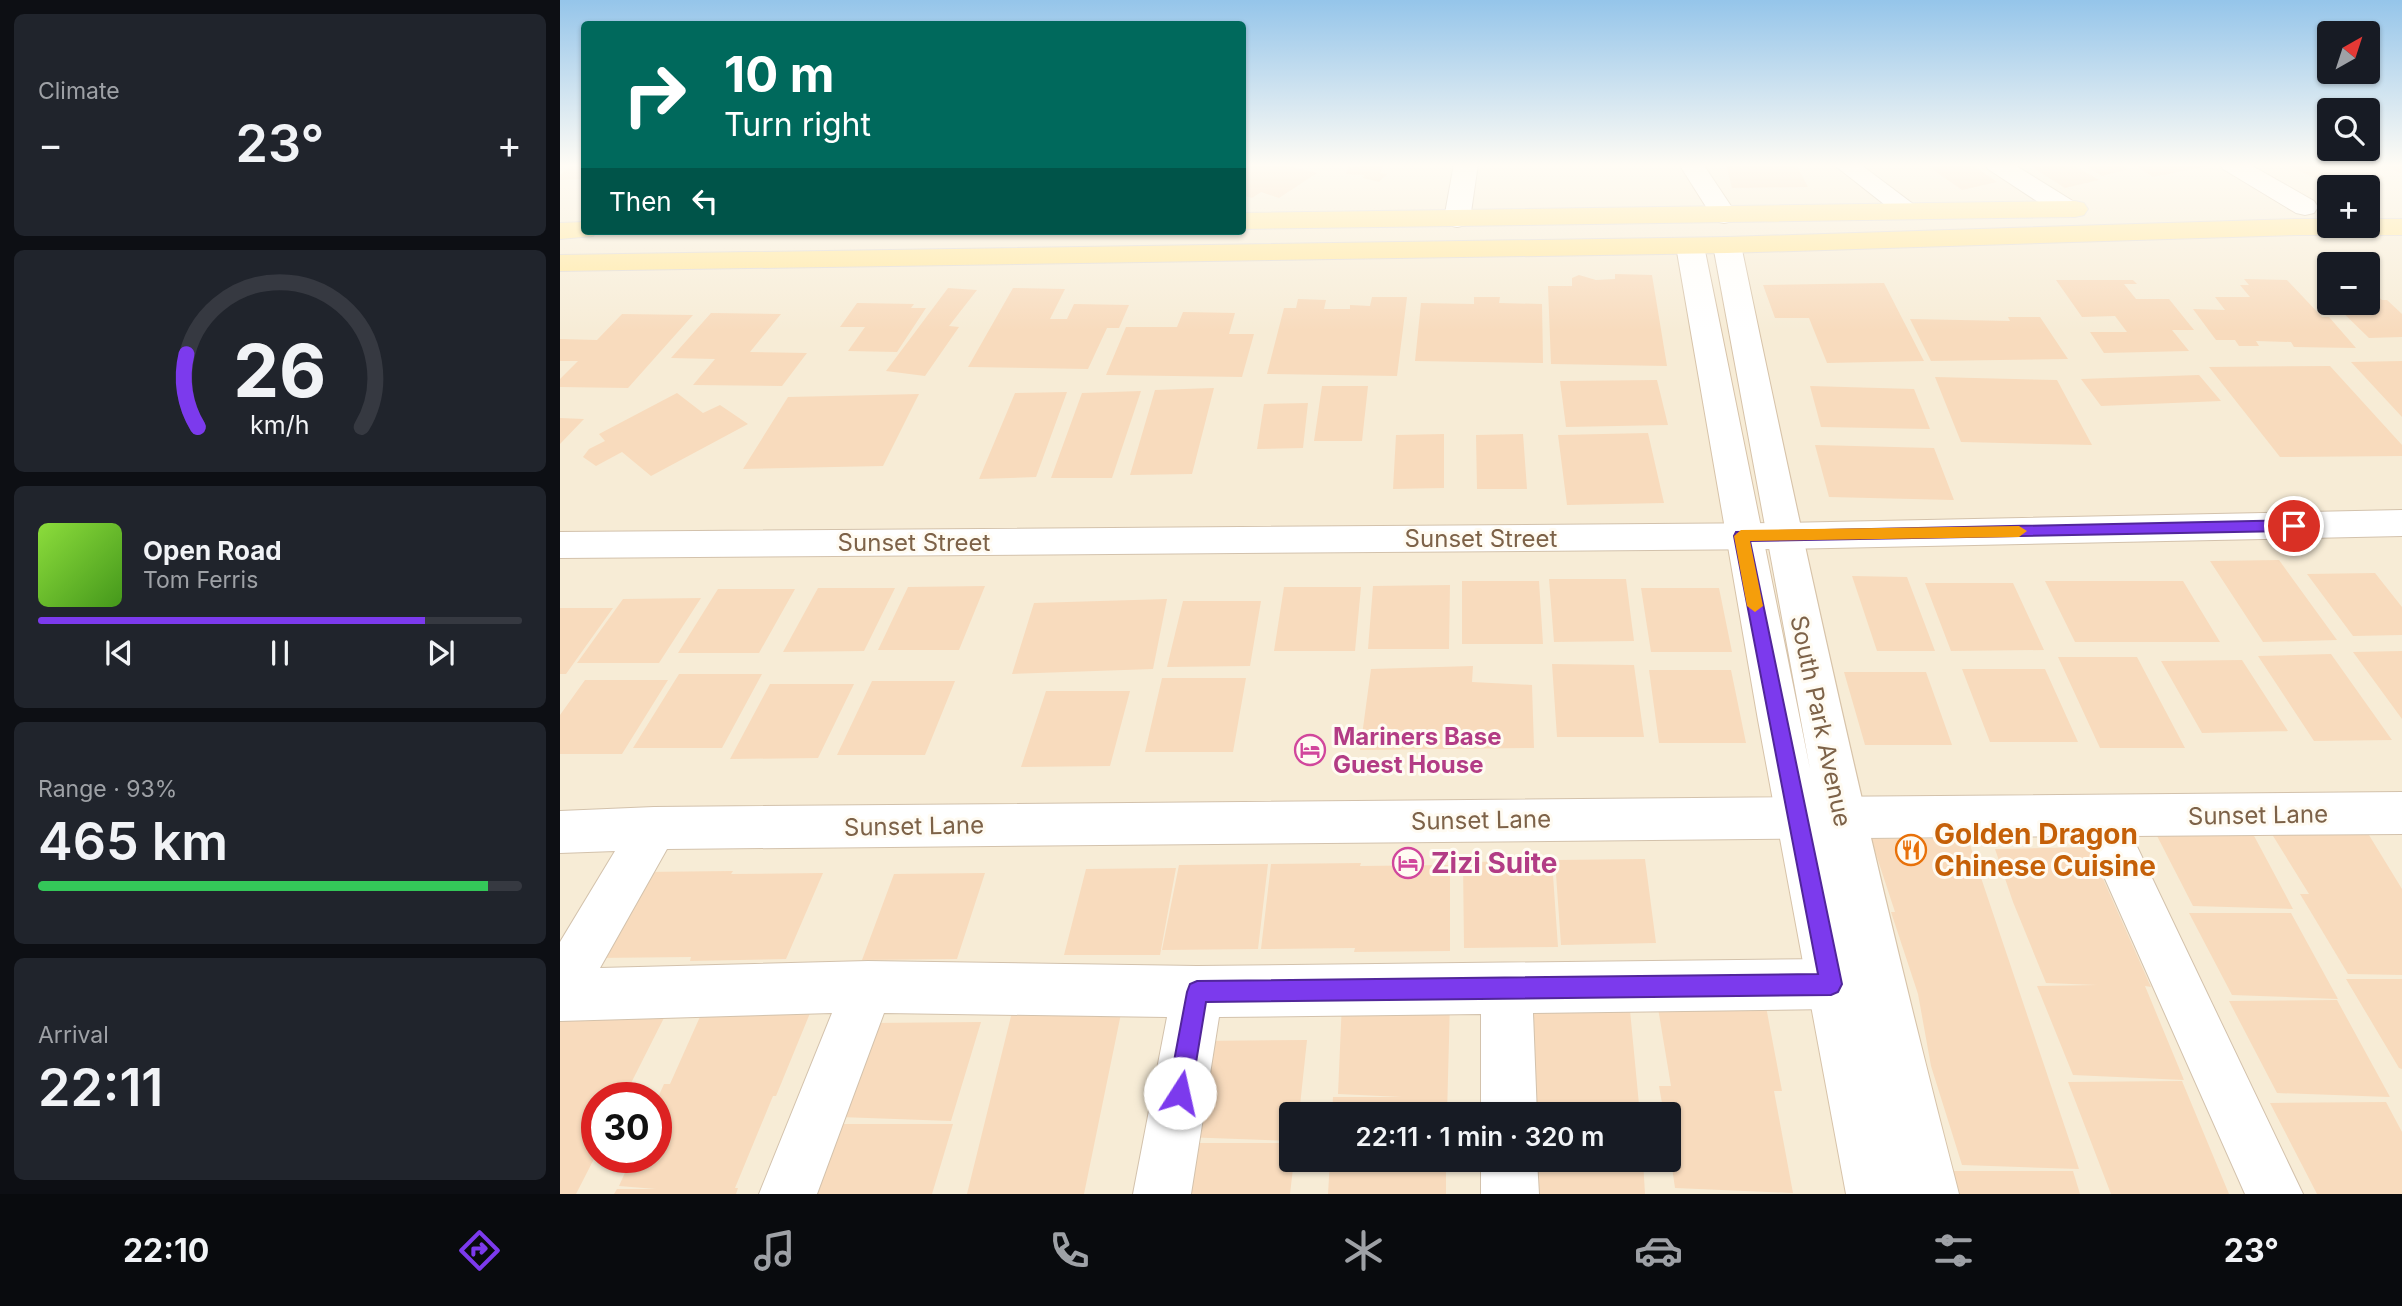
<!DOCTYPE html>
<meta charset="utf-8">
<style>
body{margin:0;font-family:Inter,sans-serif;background:#20242c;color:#f1f3f6;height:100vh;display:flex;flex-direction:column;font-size:26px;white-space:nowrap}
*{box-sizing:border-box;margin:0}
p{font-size:23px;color:#9ea1a6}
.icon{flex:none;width:38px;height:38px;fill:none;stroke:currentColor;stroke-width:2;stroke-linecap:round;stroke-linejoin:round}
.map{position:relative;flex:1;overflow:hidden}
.details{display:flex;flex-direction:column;gap:14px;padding:14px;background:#0d0f14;width:560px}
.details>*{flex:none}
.guide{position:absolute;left:21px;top:21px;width:665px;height:214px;border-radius:7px;box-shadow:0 2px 5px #0004;background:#00695c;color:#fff;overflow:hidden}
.needle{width:46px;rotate:39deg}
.fabs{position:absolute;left:1757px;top:21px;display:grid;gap:14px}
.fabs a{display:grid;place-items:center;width:63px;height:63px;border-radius:7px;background:#171b24;box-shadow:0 2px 5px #0004;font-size:35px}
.speed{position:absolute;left:21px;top:1082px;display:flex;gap:14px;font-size:35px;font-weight:700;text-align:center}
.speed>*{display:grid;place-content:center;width:91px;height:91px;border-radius:50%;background:#171b24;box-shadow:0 2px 5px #0004;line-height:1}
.speed .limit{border:10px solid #d22;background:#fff;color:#111}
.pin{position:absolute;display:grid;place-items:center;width:60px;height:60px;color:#fff;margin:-30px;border:4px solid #fff;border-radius:50%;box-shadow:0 2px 7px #0007}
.me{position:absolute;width:77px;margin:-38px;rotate:10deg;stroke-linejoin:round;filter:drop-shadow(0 0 5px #0008)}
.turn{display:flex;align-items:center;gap:24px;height:147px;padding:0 28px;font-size:32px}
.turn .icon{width:91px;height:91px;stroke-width:2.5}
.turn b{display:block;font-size:49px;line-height:60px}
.then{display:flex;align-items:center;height:66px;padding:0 28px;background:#0003;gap:14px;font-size:26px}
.big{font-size:52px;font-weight:600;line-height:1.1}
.details .widget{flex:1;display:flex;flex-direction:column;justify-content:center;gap:10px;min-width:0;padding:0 24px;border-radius:10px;background:#20242c}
.details .dial{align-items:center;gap:0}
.dial svg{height:182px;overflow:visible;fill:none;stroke:#363941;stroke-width:7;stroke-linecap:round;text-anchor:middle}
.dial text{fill:#f1f3f6;stroke:none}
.song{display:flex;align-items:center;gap:21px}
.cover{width:84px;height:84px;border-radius:10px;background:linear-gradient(135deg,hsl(90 70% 55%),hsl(100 70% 35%))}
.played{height:7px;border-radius:4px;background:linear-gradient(90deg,#7c3aed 80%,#363941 80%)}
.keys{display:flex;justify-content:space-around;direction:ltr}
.heat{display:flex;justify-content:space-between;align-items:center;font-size:38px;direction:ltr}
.charge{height:10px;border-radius:5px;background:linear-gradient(90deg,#34c759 93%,#363941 0)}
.trip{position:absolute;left:719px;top:1102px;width:402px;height:70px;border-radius:7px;background:#171b24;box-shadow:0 2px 5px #0004;font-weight:600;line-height:70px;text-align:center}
.tab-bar{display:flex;height:112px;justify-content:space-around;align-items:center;background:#090b0e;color:#9ea1a6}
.tab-bar .icon{width:49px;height:49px}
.tab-bar .active{color:#7c3aed}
.tab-bar b{font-size:32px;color:#f1f3f6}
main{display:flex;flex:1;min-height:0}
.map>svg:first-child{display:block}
.residential{fill:#f7ecd6;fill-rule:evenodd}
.building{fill:#f8dbbd}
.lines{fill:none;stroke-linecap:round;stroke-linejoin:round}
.street-casing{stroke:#d3c2ac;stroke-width:2}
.secondary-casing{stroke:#d7c3a9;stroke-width:2}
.primary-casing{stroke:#e0d9d3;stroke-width:2}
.street{fill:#fff;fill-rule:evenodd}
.secondary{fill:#fff;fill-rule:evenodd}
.primary{fill:#ffe7a0;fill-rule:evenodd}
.route{fill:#7c3aed;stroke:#51269a;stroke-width:2}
.slow{fill:#f59e0b}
.labels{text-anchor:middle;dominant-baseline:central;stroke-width:6;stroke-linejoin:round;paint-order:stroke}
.street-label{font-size:24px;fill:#7d6248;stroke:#fffbf2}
.hotel-label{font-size:24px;font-weight:bold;fill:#b23c85;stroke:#fffbf2;text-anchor:start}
.near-food-label{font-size:28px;font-weight:bold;fill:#c56008;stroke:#fffbf2;text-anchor:start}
.near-hotel-label{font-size:28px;font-weight:bold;fill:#b23c85;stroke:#fffbf2;text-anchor:start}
</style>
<main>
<section class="details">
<div class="widget"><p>Climate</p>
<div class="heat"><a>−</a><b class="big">23°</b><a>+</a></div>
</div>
<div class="widget dial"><svg viewBox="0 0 100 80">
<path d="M14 69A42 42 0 1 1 86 69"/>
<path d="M14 69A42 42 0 0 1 9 37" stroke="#7c3aed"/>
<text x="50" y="56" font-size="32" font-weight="700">26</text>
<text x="50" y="72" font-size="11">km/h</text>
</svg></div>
<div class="widget">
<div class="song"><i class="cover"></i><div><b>Open Road</b><p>Tom Ferris</p></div></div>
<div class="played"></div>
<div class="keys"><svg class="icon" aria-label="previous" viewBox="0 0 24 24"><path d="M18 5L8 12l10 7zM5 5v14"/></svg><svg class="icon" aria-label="pause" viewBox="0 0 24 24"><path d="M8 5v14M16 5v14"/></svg><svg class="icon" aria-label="next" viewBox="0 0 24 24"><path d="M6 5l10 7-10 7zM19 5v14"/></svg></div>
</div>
<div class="widget"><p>Range · 93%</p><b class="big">465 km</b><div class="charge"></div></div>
<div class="widget"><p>Arrival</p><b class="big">22:11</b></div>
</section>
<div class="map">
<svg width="1842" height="1194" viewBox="0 0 1842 1194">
<rect width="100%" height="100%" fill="#fff9e9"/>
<path class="residential" d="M 0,164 L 24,164 L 24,231 L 682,231 L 683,164 L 1842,164 L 1842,1194 L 0,1194 ZM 1769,187 L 1808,187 L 1808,226 L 1769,226 ZM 1769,264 L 1808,264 L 1808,303 L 1769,303 ZM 37,1097 L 96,1097 L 96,1157 L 37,1157 ZM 732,1115 L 1110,1115 L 1110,1160 L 732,1160 Z"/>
<path class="building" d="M 13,164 L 24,164 L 24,179 L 0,180 L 0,175 Z
M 682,164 L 720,164 L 757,173 L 719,198 L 701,192 L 692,198 L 682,195 Z
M 801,164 L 824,164 L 820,173 L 827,174 L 819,182 L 803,178 L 804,175 L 786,174 L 788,167 L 800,167 Z
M 1166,164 L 1236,164 L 1248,187 L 1172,188 Z
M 1365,164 L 1411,164 L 1437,182 L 1402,190 Z
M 1467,164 L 1512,164 L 1539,180 L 1505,188 Z
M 1522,164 L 1560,164 L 1569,169 L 1542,176 Z
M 1573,164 L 1650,164 L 1653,165 L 1593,177 Z
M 1725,164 L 1796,164 L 1826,178 L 1796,187 L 1773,187 Z
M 1820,164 L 1842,164 L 1842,174 Z
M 1055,274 L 1092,275 L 1107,366 L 991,364 L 988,286 L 1012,286 L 1012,278 L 1019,275 L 1036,280 L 1055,279 Z
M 1684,279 L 1727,280 L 1762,317 L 1769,317 L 1796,348 L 1734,347 L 1731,342 L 1696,341 L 1699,346 L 1679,346 L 1675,340 L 1656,340 L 1633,309 L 1665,310 L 1655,297 L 1690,297 L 1680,285 L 1689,285 Z
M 1496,280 L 1573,280 L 1577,284 L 1564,284 L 1576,299 L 1609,299 L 1634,330 L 1612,330 L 1629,351 L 1544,353 L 1530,332 L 1567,332 L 1555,316 L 1522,317 Z
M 1324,283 L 1364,361 L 1267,363 L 1249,318 L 1215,318 L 1203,285 Z
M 388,288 L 417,290 L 389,326 L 399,327 L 365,376 L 326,371 Z
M 453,288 L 505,289 L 490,319 L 507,319 L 514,304 L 569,305 L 559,328 L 547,328 L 528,369 L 408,367 Z
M 1808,293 L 1814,293 L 1822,300 L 1827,300 L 1842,314 L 1842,337 L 1809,338 L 1773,303 L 1808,303 Z
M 812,297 L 847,297 L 837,376 L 707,374 L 724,308 L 736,308 L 738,299 L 766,300 L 764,309 L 790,309 L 790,305 L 810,306 Z
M 914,297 L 940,297 L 939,303 L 982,304 L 983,363 L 855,361 L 861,303 L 914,304 Z
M 297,303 L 354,304 L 351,308 L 366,308 L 337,352 L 288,351 L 305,327 L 280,327 Z
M 623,312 L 675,313 L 669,334 L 694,334 L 682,377 L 546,375 L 566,327 L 617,327 Z
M 151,313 L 221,314 L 190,352 L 247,353 L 222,386 L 133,385 L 155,359 L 111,358 Z
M 62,314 L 133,315 L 68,388 L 0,387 L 0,379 L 18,361 L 0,361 L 0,339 L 37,340 Z
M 1448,317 L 1480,317 L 1508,359 L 1371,361 L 1350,319 L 1450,321 Z
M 1842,361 L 1842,417 L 1791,362 Z
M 1770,366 L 1842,445 L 1842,456 L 1720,457 L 1649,367 Z
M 1639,375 L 1661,401 L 1541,406 L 1521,379 Z
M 1375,377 L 1497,380 L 1532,445 L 1401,442 Z
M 1097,380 L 1108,425 L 1006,427 L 1000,381 Z
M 762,386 L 808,386 L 802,441 L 754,441 Z
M 1250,386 L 1354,389 L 1370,429 L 1261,427 Z
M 654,388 L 632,474 L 570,475 L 595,390 Z
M 581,391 L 552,478 L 491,478 L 522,393 Z
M 507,392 L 476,477 L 419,479 L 455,393 Z
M 117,393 L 143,413 L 160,405 L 188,424 L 91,476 L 62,452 L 36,466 L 23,457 L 29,449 L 45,441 L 39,434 Z
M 359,394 L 323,466 L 183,469 L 228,397 Z
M 748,403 L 743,448 L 697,449 L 704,404 Z
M 0,418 L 24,419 L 0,444 Z
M 1088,433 L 1104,503 L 1007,505 L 998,435 Z
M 884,434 L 884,488 L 833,489 L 836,435 Z
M 963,434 L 967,489 L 917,489 L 916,435 Z
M 1255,445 L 1374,448 L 1394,500 L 1269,497 Z
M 1719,560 L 1777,640 L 1703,642 L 1650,561 Z
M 1815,573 L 1842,607 L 1842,635 L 1793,636 L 1747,574 Z
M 1292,576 L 1347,577 L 1375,651 L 1317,651 Z
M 989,579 L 1066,579 L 1074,641 L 994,642 Z
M 902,581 L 979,581 L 983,644 L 902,644 Z
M 1485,581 L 1623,581 L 1660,642 L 1515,642 Z
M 1365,583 L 1453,583 L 1484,650 L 1391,651 Z
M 890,585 L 889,649 L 808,649 L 813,586 Z
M 425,586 L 399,650 L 318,650 L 348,587 Z
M 724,587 L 801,587 L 795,651 L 714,651 Z
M 258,588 L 335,588 L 304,651 L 223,652 Z
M 1081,588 L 1159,588 L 1172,652 L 1091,652 Z
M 158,589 L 235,589 L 199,653 L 118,653 Z
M 141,598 L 99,663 L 17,663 L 63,599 Z
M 607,599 L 593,669 L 452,674 L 474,603 Z
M 623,601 L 701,601 L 690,666 L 607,667 Z
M 0,608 L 53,608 L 6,674 L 0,674 Z
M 1842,651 L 1842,719 L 1793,652 Z
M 1771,654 L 1832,740 L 1754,741 L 1698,656 Z
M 1498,657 L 1577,657 L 1625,748 L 1540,748 Z
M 1682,660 L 1728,731 L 1642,733 L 1601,661 Z
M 992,664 L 1074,665 L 1084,737 L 997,737 Z
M 913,666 L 912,682 L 972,685 L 974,748 L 800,750 L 811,669 Z
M 1402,669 L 1485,669 L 1518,742 L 1430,742 Z
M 1089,670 L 1171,670 L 1186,743 L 1099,743 Z
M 1284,672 L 1366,672 L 1392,745 L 1305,745 Z
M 119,674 L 202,674 L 162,748 L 73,748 Z
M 602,678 L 686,678 L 673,752 L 585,752 Z
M 25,680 L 108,680 L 62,754 L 0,754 L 0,715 Z
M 312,681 L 395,681 L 365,755 L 277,755 Z
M 210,684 L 294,684 L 258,758 L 170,759 Z
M 486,691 L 570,691 L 550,766 L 461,767 Z
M 1801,822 L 1842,889 L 1842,975 L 1788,974 L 1740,894 L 1749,894 L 1705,823 Z
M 1595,832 L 1692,832 L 1733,909 L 1633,906 Z
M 1311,839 L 1408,839 L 1519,1169 L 1402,1165 L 1371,1066 L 1358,994 L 1331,912 L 1335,912 Z
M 1529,847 L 1591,987 L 1585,986 L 1624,1080 L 1513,1075 L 1477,986 L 1537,985 L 1486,983 L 1453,902 L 1435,849 Z
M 1085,859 L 1096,943 L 1001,945 L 995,860 Z
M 992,861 L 998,947 L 904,948 L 903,862 Z
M 801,863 L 800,866 L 890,865 L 890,951 L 794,952 L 795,948 L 701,949 L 711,864 Z
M 708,864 L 698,949 L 602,950 L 619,865 Z
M 616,868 L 600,955 L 504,955 L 526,869 Z
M 173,871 L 171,874 L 263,873 L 226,959 L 130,961 L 131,957 L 35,958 L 82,872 Z
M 425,873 L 397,959 L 302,960 L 334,874 Z
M 1629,913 L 1731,913 L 1778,999 L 1672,995 Z
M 1786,979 L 1842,979 L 1842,1069 L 1839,1068 Z
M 1096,996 L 1204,996 L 1222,1091 L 1214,1091 L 1233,1193 L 1115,1188 L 1110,1153 L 1110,1115 L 1104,1115 L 1099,1086 L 1111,1086 Z
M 564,999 L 524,1194 L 407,1194 L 455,1000 Z
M 961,1000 L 1069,1000 L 1080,1115 L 967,1115 Z
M 1777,1000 L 1830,1097 L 1717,1093 L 1669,1001 Z
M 147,1001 L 255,1001 L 216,1096 L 213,1096 L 175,1188 L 178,1188 L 176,1194 L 54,1194 L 57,1189 L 96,1189 L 59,1186 L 72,1157 L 96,1157 L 96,1102 L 104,1084 L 110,1084 Z
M 782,1002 L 890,1002 L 887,1115 L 772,1115 L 773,1097 L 842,1097 L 778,1094 Z
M 111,1004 L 64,1097 L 37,1097 L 37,1153 L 16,1194 L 0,1194 L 0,1007 Z
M 421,1022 L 391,1121 L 280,1117 L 311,1023 Z
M 747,1040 L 739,1115 L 732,1115 L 732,1141 L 623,1137 L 636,1041 Z
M 1622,1081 L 1669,1194 L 1551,1194 L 1508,1082 Z
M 1826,1102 L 1842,1132 L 1842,1194 L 1757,1194 L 1710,1103 Z
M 276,1124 L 393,1124 L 372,1194 L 253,1194 Z
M 617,1143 L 732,1143 L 732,1160 L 734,1160 L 730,1194 L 611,1194 Z
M 770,1160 L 886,1160 L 886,1194 L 768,1194 Z
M 966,1160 L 1083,1160 L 1085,1194 L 966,1194 Z
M 1393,1171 L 1513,1171 L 1520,1194 L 1400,1194 Z"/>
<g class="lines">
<g class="street-casing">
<path id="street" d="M 894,164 L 918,164 L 910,219 L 906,225 L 897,227 L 888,225 L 884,219 Z
M 1273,164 L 1300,164 L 1361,210 L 1357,216 L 1348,218 L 1339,216 Z
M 1425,164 L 1453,164 L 1516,203 L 1520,209 L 1516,215 L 1507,217 L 1498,215 L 1428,169 Z
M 1660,164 L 1689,164 L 1754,201 L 1758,207 L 1754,213 L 1745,215 L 1736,213 L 1663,169 Z
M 1842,510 L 1842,536 L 1223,549 L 0,558 L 0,532 L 1223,523 Z
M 1842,792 L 1842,834 L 1572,836 L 1743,1194 L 1685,1194 L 1526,836 L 107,849 L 40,968 L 308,961 L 637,966 L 1271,959 L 1289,966 L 1296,984 L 1289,1002 L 1271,1009 L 973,1013 L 977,1115 L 921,1115 L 921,1014 L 659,1017 L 631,1194 L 573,1194 L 607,1017 L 324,1013 L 257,1194 L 199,1194 L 272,1013 L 0,1021 L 0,942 L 55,851 L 0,853 L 0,811 L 94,807 Z
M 921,1160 L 977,1160 L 979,1194 L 921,1194 Z"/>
</g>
<g class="secondary-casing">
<path id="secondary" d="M 1119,164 L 1143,164 L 1177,215 L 1173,221 L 1164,223 L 1155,221 Z
M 1167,237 L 1177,239 L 1181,245 C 1247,563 1317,880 1399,1194 L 1286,1194 L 1198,720 L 1116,246 L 1120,240 L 1130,238 L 1140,240 L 1144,246 L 1250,769 L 1153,245 L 1157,239 Z"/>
</g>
<g class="primary-casing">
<path id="primary" d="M 1515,201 L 1524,203 L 1528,209 L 1524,215 L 1515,217 L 682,229 L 682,213 Z
M 1737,219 L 1769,219 L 1769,226 L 1808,226 L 1808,219 L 1842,219 L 1842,235 L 1737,235 L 1167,253 L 0,271 L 0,255 L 1167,237 Z
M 24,222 L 24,231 L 37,231 L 33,236 L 0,239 L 0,223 Z"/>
</g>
<use href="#street" class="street"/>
<use href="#secondary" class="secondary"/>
<use href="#primary" class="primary"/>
</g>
<linearGradient id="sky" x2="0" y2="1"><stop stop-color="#95c5ea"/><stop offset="0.5" stop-color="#fffcf5"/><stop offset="1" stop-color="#fffcf5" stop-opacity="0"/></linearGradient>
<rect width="1842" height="331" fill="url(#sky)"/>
<path class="route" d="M 1734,520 L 1742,526 L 1734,531 L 1190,541 L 1282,984 L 1278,992 L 1271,995 L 646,1002 L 631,1093 L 627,1101 L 620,1104 L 612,1101 L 608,1093 L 627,992 L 630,984 L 637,981 L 1258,974 L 1174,536 L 1176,532 Z"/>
<path class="slow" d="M 1459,526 L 1467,531 L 1459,537 L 1190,541 L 1203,606 L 1195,612 L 1187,606 L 1174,536 L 1181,530 Z"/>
<defs>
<g id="hotel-ring" transform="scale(1.575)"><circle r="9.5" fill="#fffbf2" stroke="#d1479c" stroke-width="1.5"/><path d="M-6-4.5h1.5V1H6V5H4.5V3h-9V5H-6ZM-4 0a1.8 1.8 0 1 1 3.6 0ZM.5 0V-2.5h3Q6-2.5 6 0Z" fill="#d1479c"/></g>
<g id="restaurant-ring" transform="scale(1.575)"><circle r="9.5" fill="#fffbf2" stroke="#e8710a" stroke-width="1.5"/><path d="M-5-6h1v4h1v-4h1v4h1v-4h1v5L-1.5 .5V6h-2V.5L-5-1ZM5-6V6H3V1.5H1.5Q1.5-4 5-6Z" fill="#e8710a"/></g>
</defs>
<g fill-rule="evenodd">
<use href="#hotel-ring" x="750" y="750"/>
<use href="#restaurant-ring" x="1351" y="850"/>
<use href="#hotel-ring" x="848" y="863"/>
</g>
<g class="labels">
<g class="street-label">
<text x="921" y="538">Sunset Street</text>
<text x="354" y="542">Sunset Street</text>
<text transform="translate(1261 721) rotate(78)">South Park Avenue</text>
<text transform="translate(1698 815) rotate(-1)">Sunset Lane</text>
<text transform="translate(921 820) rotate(-1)">Sunset Lane</text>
<text transform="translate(354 826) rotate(-1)">Sunset Lane</text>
</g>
<g class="hotel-label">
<text x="773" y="736">Mariners Base<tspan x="773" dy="28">Guest House</tspan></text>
</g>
<g class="near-food-label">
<text x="1374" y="834">Golden Dragon<tspan x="1374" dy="32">Chinese Cuisine</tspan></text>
</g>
<g class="near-hotel-label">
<text x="871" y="863">Zizi Suite</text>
</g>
</g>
</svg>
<div class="fabs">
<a><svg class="needle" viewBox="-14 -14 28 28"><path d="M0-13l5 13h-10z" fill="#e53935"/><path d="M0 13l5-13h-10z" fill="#9ea1a6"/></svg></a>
<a><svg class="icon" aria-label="search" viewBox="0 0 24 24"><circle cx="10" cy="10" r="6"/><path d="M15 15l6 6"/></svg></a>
<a>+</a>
<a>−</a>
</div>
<div class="speed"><div class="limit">30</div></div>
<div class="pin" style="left:1734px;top:526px;background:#d93025"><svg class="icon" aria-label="arrive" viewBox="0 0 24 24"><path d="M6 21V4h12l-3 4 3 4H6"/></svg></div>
<svg class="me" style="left:620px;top:1093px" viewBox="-20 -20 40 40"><circle r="19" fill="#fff"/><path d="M0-13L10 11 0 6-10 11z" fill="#7c3aed"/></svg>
<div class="trip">22:11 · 1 min · 320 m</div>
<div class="guide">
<div class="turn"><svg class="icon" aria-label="right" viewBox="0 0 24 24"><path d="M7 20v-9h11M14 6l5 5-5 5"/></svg><div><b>10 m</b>Turn right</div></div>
<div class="then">Then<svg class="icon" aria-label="left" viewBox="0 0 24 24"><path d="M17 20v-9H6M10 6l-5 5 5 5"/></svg></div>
</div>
</div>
</main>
<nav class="tab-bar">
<b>22:10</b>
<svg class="icon active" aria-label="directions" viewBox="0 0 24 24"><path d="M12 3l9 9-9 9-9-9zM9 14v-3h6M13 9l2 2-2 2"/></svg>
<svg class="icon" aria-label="music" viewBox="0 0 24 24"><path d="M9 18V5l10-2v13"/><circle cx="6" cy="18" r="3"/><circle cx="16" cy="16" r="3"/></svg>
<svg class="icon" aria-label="phone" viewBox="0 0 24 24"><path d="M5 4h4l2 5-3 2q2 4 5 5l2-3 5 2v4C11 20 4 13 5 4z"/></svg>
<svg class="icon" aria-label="climate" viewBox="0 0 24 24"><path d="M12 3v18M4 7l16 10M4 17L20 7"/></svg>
<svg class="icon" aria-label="car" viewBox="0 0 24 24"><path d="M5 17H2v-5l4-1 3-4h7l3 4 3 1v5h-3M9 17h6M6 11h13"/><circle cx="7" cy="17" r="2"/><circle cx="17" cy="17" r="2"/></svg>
<svg class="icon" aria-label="filters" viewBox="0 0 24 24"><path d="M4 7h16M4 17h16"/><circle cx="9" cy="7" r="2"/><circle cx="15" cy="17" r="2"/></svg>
<b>23°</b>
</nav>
